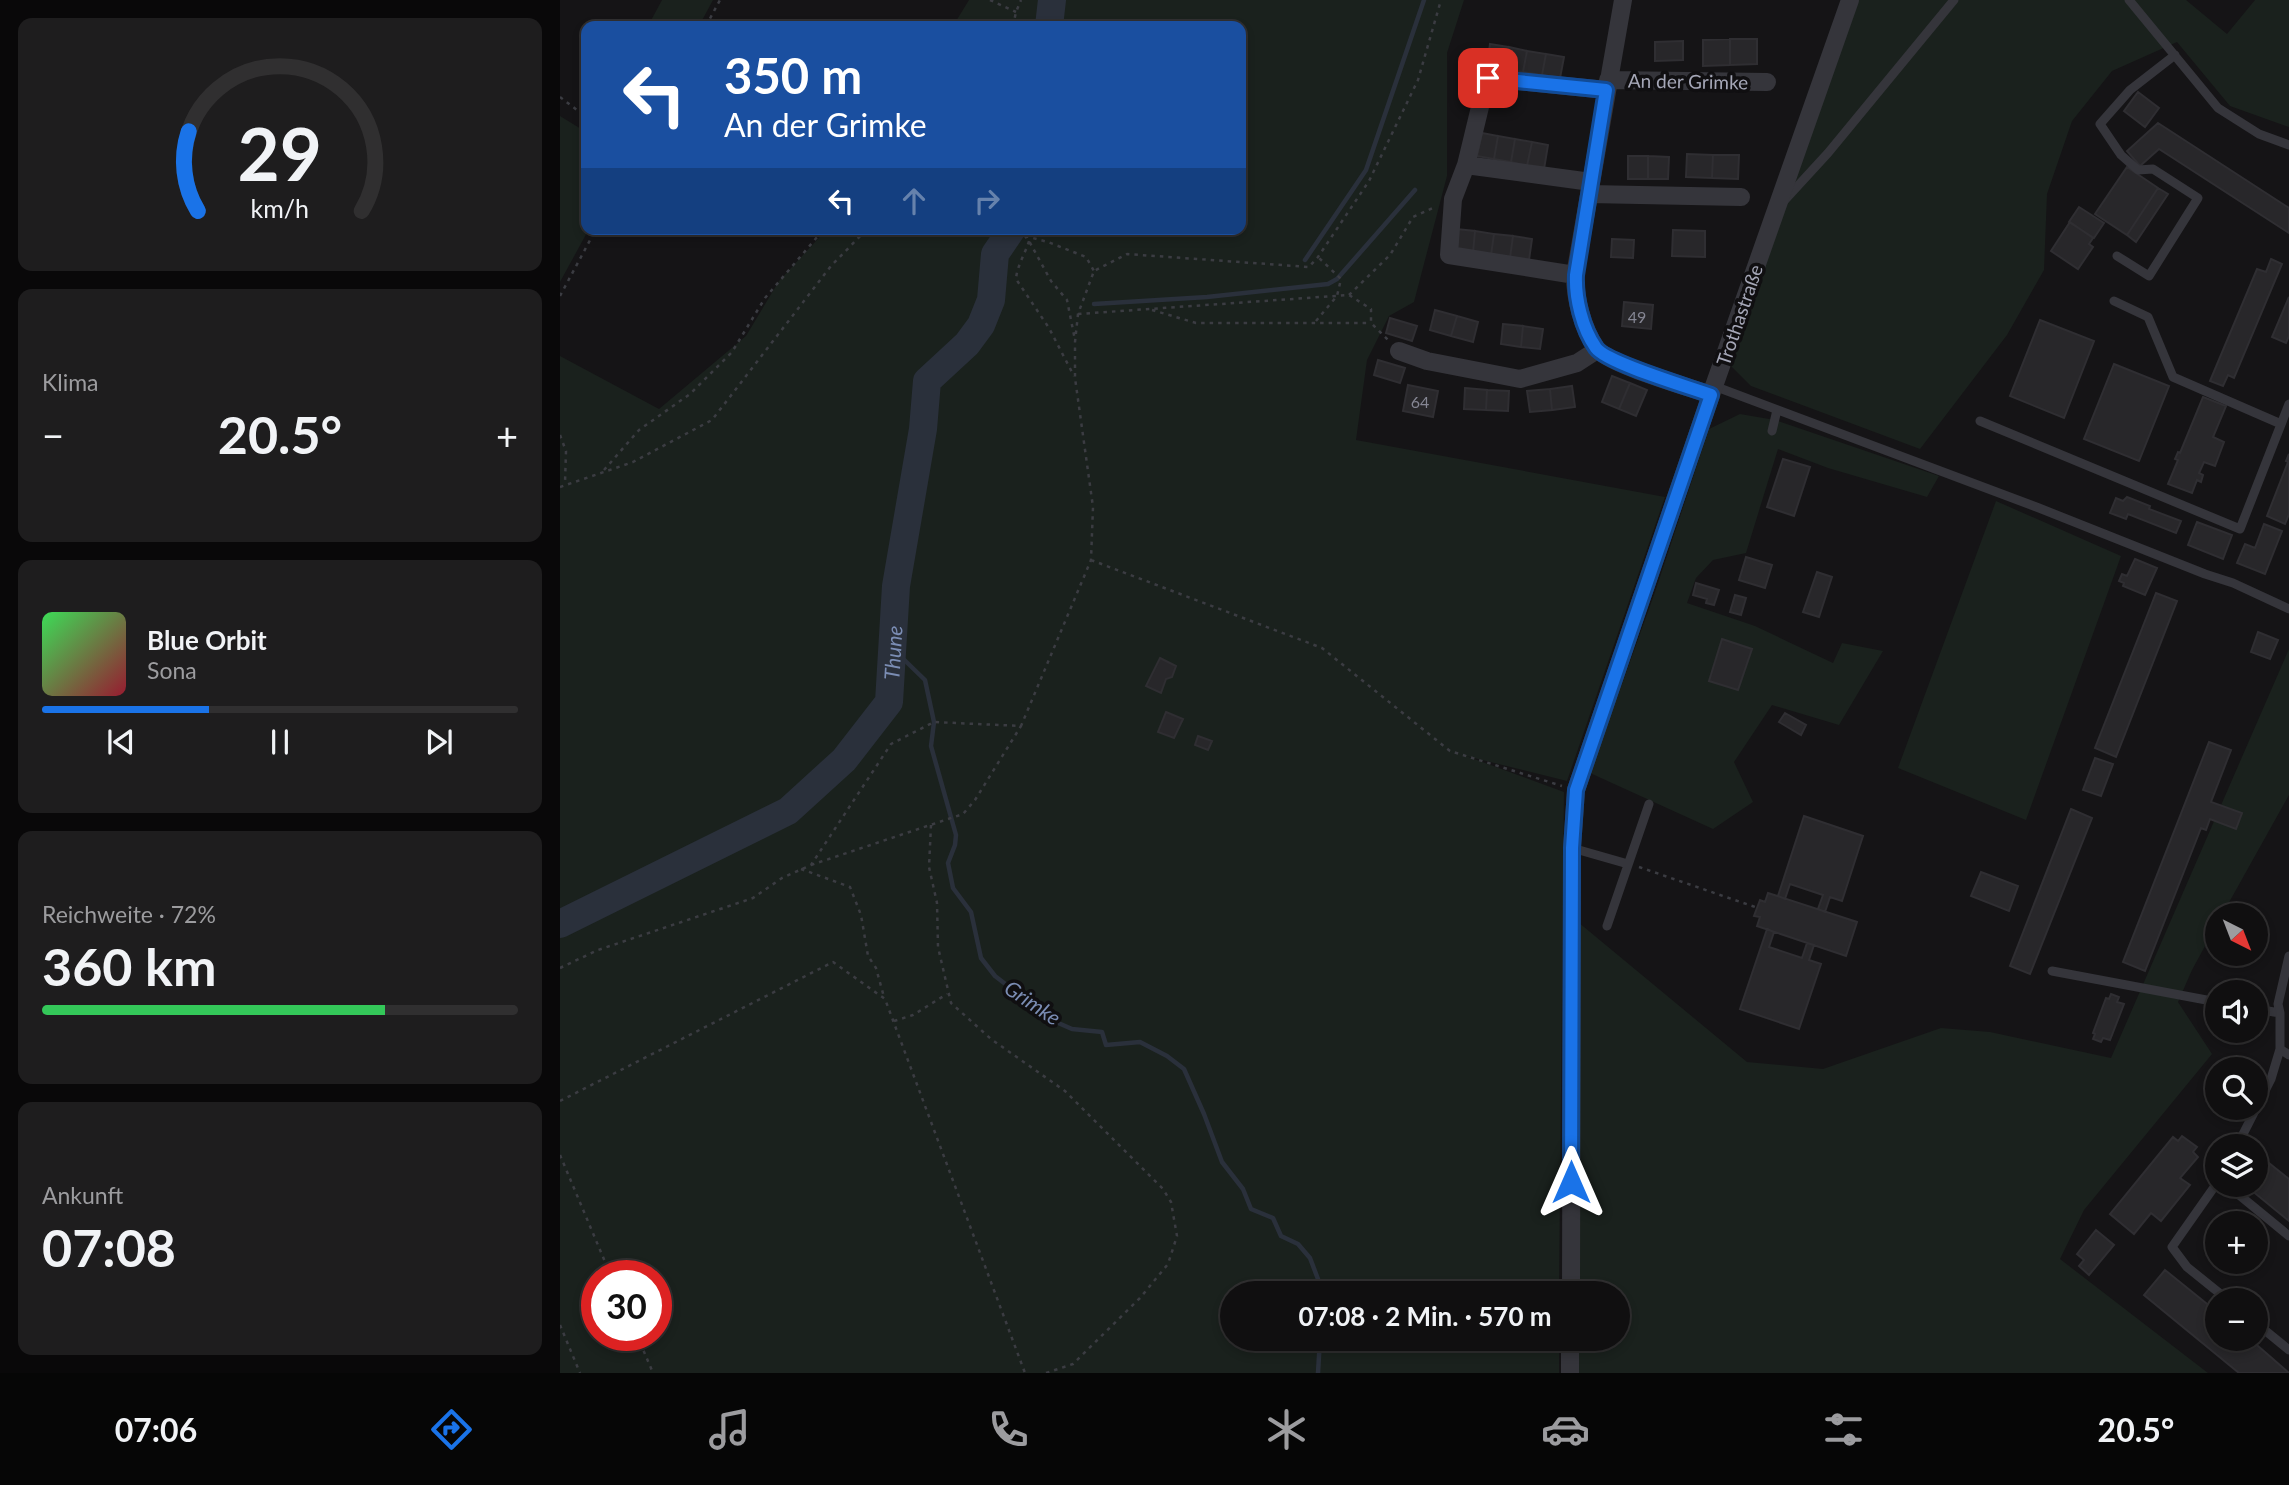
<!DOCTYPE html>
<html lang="de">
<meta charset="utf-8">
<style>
body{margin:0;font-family:Lato,sans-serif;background:#1e1d1e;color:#f1f3f6;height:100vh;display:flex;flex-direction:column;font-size:26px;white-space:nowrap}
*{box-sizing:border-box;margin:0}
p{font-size:23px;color:#9c9c9f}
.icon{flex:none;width:38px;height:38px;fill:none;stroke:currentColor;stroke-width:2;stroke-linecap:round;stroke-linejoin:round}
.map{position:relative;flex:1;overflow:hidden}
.drawer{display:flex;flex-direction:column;gap:18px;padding:18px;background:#090809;width:560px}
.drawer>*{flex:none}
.hud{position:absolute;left:21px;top:21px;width:665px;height:214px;border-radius:14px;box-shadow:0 4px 10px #0003,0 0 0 2px #302f30;background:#1a4fa0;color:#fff;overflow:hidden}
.needle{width:46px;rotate:138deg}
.fabs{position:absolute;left:1645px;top:903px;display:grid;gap:14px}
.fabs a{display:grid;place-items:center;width:63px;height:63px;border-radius:50%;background:#100f10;box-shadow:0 4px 10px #0003,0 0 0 2px #302f30;font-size:35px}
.speed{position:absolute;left:21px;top:1260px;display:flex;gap:14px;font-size:35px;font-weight:700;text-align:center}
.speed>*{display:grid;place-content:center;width:91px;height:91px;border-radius:50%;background:#100f10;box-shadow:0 4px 10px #0003,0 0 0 2px #302f30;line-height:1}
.speed .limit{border:10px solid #d22;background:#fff;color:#111}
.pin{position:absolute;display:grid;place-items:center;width:60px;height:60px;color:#fff;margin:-30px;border-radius:14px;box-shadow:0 4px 10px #0006}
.me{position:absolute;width:77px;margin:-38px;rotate:0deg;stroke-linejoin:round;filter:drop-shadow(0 0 5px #0008)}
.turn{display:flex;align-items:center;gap:24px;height:147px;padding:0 28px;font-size:32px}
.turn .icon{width:91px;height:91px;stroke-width:2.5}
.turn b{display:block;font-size:49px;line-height:60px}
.lanes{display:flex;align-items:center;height:66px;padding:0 28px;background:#0003;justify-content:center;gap:35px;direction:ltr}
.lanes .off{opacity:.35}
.big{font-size:52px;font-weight:700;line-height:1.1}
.drawer .card{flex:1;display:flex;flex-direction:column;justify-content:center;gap:10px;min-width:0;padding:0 24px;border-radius:14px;background:#1e1d1e}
.drawer .dial{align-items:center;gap:0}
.dial svg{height:182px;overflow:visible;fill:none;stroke:#302f30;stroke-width:7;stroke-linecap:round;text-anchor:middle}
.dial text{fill:#f1f3f6;stroke:none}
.song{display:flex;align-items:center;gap:21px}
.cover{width:84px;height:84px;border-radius:10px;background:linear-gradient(135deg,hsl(130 70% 55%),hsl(350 70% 35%))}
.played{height:7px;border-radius:4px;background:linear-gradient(90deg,#1a73e8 35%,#302f30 35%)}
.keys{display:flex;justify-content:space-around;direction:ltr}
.heat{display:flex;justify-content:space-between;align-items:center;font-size:38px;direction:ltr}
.charge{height:10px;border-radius:5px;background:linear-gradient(90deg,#34c759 72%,#302f30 0)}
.trip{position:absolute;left:660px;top:1281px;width:410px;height:70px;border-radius:35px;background:#100f10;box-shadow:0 4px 10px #0003,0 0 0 2px #302f30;font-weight:700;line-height:70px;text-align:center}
.menu{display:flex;height:112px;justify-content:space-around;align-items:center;background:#060606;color:#9c9c9f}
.menu .icon{width:49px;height:49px}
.menu .active{color:#1a73e8}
.menu b{font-size:32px;color:#f1f3f6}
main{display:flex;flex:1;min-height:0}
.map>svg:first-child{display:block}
.green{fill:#1a211d;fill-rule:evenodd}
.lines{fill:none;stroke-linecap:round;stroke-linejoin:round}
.stream{stroke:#2a303b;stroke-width:4.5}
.river{stroke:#2a303b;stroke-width:28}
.building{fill:#28272a;stroke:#2f2e32;stroke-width:2}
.path{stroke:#3b3c42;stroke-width:2.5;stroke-dasharray:3.5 5;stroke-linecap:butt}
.lane{stroke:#35353b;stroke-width:9}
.street{stroke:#35353b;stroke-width:18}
.route-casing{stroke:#114b97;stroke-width:18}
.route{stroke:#1a73e8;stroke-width:12}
.labels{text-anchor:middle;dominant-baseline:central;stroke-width:7;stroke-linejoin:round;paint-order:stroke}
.number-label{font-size:16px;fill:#858693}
.street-label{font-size:19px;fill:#a5a7b7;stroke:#100f11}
.water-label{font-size:21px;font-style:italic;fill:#7b8db4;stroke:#100f11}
</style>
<main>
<section class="drawer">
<div class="card dial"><svg viewBox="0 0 100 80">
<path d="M14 69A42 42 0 1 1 86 69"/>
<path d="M14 69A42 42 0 0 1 10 34" stroke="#1a73e8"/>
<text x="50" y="56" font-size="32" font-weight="700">29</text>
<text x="50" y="72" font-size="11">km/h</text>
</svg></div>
<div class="card"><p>Klima</p>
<div class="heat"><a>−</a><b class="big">20.5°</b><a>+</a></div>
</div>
<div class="card">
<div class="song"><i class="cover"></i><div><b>Blue Orbit</b><p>Sona</p></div></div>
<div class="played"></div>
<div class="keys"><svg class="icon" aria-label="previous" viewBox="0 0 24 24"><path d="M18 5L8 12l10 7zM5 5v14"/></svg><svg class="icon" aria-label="pause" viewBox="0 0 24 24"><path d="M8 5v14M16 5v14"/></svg><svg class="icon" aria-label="next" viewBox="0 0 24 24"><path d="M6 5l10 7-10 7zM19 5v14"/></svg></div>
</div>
<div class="card"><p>Reichweite · 72%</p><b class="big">360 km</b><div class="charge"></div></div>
<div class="card"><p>Ankunft</p><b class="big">07:08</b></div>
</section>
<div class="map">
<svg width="1729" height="1373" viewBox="0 0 1729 1373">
<rect width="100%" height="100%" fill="#151416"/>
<path class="green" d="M 102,0 L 153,0 L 139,26 L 88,26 Z
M 409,0 L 904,0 L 887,53 L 887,176 L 854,302 L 829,316 L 807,360 L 796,440 L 1105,497 L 1007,781 L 906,756 L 1004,792 L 999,1293 L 672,1293 L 672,1339 L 999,1339 L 999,1373 L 0,1373 L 0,356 L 99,409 L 186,336 L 219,281 L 267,229 L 681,229 L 681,26 L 393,26 ZM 37,1276 L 96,1276 L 96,1335 L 37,1335 Z
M 1298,0 L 1626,0 L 1667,34 L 1695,0 L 1729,0 L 1729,127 L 1670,106 L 1617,42 L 1552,71 L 1512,121 L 1487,194 L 1484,270 L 1447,335 L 1360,449 L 1191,386 L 1170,365 Z
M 0,116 L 26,132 L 26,229 L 29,229 L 0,282 Z
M 1180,414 L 1215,420 L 1379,476 L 1367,497 L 1268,468 L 1218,449 L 1186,553 L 1153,560 L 1136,578 L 1127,603 L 1195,626 L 1273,663 L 1282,643 L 1323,651 L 1279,725 L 1212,705 L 1174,762 L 1193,802 L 1153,829 L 1030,773 L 1095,592 L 1149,429 Z
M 1436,501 L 1561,556 L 1466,820 L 1338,768 Z
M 1729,649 L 1729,795 L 1662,915 L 1657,915 L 1657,924 L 1632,970 L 1618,1002 L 1652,1054 L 1524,1210 L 1500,1259 L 1648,1373 L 1018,1373 L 1018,1339 L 1057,1339 L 1057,1293 L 1018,1293 L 1018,922 L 1187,1062 L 1263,1069 L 1381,1028 L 1430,1032 L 1551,1058 Z"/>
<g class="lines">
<path class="stream" d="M 745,260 L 806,170 L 864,0
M 534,304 L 647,297 L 768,284 L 777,279 L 855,190
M 331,647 L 365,680 L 374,722 L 371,746 L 396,835 L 395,845 L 388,863 L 393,888 L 411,912 L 421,958 L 435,976 L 457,993 L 481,1007 L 496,1022 L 512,1029 L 542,1032 L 546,1045 L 580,1042 L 607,1056 L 624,1069 L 644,1114 L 662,1162 L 683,1189 L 691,1209 L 713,1218 L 721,1236 L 738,1244 L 750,1258 L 761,1287 L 759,1293
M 758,1373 L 760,1339"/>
<g class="river">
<path d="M 489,26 L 492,0"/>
<path id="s1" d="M 0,924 L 228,811 L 284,760 L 329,702 L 336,586 L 363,429 L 367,381 L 407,344 L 421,325 L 431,300 L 435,254 L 452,229"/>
</g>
</g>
<path class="building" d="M 1170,39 L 1197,39 L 1197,64 L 1170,65 Z
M 1170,39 L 1170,65 L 1143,66 L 1143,40 Z
M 1123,41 L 1123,60 L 1095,61 L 1095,42 Z
M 930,44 L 949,47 L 945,69 L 927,65 Z
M 949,47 L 967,51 L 963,72 L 945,69 Z
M 967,51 L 986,54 L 982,75 L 963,72 Z
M 986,54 L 1004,57 L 1000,78 L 982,75 Z
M 1578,92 L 1599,108 L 1585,127 L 1564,111 Z
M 1598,123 L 1729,208 L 1729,233 L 1599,149 L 1580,166 L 1567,151 Z
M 922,133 L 938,136 L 934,159 L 917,156 Z
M 938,136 L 955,139 L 951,162 L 934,159 Z
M 955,139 L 972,142 L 967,166 L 951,162 Z
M 972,142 L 988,145 L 984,169 L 967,166 Z
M 1127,154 L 1153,155 L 1152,178 L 1126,177 Z
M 1153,155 L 1179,155 L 1178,179 L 1152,178 Z
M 1068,156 L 1088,156 L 1088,179 L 1068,179 Z
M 1088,156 L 1109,157 L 1108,179 L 1088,179 Z
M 1567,167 L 1598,188 L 1567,235 L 1535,214 Z
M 1598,188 L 1608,194 L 1576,242 L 1567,235 Z
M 1519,207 L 1544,223 L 1534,238 L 1509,222 Z
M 1510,222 L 1533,238 L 1529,244 L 1533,247 L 1518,269 L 1491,251 Z
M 896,229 L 915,231 L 913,253 L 894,251 Z
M 1113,230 L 1145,231 L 1145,257 L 1112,256 Z
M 915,231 L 934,234 L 931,255 L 913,253 Z
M 934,234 L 953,236 L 950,258 L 931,255 Z
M 953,236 L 972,239 L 969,260 L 950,258 Z
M 1052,239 L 1074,240 L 1073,258 L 1051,257 Z
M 1711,259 L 1722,264 L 1674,378 L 1668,375 L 1663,386 L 1650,381 L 1697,269 L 1706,272 Z
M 1729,297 L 1729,336 L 1726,343 L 1712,337 Z
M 1064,302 L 1093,305 L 1091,329 L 1062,326 Z
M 875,310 L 897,316 L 891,336 L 870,330 Z
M 897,316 L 918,322 L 913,342 L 891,336 Z
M 830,318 L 857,326 L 852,341 L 826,333 Z
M 1480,320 L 1534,341 L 1504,418 L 1450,396 Z
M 943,324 L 963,326 L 961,347 L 941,344 Z
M 963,326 L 983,329 L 980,349 L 961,347 Z
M 818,360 L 845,368 L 840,383 L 814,375 Z
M 1554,364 L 1609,386 L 1579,461 L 1524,439 Z
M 1052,376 L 1070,383 L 1059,409 L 1042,402 Z
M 1070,383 L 1087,390 L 1076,416 L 1059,409 Z
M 848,385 L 878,391 L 873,417 L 843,411 Z
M 1012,386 L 1015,407 L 992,410 L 990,389 Z
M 905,388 L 927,390 L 926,410 L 904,409 Z
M 990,389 L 992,410 L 970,412 L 967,391 Z
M 927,390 L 949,391 L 948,411 L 926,410 Z
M 1643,397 L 1666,406 L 1653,437 L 1664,442 L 1655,466 L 1644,462 L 1639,473 L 1643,475 L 1641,482 L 1637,480 L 1632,493 L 1608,484 L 1618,460 L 1615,459 L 1618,452 L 1620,453 Z
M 1729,454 L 1729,514 L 1725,524 L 1707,516 L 1728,462 L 1726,461 Z
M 1223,459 L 1250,467 L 1234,516 L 1207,507 Z
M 1567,497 L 1590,506 L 1589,509 L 1621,521 L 1616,533 L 1568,514 L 1566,519 L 1550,513 L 1556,498 L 1563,501 Z
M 1637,522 L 1672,535 L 1663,559 L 1628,545 Z
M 1704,524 L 1722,531 L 1705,574 L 1677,563 L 1685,544 L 1695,548 Z
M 1186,557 L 1212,565 L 1205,588 L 1179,580 Z
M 1575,559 L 1597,568 L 1585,595 L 1563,586 L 1564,583 L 1559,581 L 1562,574 L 1567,576 Z
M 1257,572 L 1272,577 L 1259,617 L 1243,612 Z
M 1136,583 L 1159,590 L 1154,605 L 1146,603 L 1147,599 L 1133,595 Z
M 1596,593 L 1617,601 L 1556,757 L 1535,748 Z
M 1175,595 L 1186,598 L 1181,615 L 1170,612 Z
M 1698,632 L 1718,640 L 1710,659 L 1691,652 Z
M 1162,639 L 1192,649 L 1178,690 L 1149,681 Z
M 600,658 L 616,666 L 612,677 L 606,679 L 601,693 L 586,686 Z
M 606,712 L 623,719 L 614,738 L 598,732 Z
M 1225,713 L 1246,725 L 1241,735 L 1219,722 Z
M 638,736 L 652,741 L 648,750 L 635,745 Z
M 1649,742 L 1671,750 L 1651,802 L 1682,813 L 1676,829 L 1650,819 L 1646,830 L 1641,828 L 1585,971 L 1563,962 Z
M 1535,758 L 1553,764 L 1541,796 L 1523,790 Z
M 1511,809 L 1532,818 L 1470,974 L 1450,966 Z
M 1244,816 L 1303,836 L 1282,901 L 1270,897 L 1265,912 L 1258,909 L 1263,895 L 1230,884 L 1225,899 L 1218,896 Z
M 1421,872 L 1458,886 L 1449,911 L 1411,896 Z
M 1208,893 L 1297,922 L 1286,956 L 1197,926 L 1200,917 L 1194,916 L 1200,900 L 1205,902 Z
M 1207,929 L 1214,932 L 1209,947 L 1242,958 L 1247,943 L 1254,945 L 1249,960 L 1261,964 L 1239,1029 L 1180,1009 Z
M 1551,994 L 1559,997 L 1557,1002 L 1564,1004 L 1550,1040 L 1543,1038 L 1541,1042 L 1533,1039 L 1535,1034 L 1533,1033 L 1546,998 L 1549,999 Z
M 1622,1136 L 1637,1147 L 1633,1152 L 1638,1157 L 1620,1178 L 1630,1185 L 1601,1221 L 1591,1213 L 1574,1234 L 1550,1214 L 1613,1137 L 1618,1141 Z
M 1699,1155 L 1729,1179 L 1729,1221 L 1685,1185 L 1696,1185 L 1696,1159 Z
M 1536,1230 L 1554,1245 L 1529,1275 L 1519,1266 L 1524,1260 L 1517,1254 Z
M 1605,1270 L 1657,1312 L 1657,1339 L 1690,1339 L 1729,1373 L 1679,1373 L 1584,1295 Z"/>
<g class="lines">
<path class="path" d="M 430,0 L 456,12
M 146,26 L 160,0
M 453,26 L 456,12 L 461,0
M 0,97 L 26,117
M 459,229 L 469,241 L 491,281 L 507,300 L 515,340
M 465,236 L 488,242 L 526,257 L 534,271
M 469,241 C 465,254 457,266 456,279 L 489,328 L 514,376
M 789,295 L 830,255 L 853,217 L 875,207
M 0,296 L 36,229
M 592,310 L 636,323 L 811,323
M 518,314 L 789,295 L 811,309 L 811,323 L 829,341
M 756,321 L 777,296 L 781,279 L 758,257
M 0,435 L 6,451 L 5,483
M 44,470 L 79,430 L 130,394 L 172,352 L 205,298 L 264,229
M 0,487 L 73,462 L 152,420 L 271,266 L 307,229
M 531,560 L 762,648 L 890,751 L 1002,786
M 371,825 L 369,867 L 377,903 L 378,947 L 391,1003 L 431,1039 L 505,1091 L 603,1189 L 611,1202 L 617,1236 L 608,1264 L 580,1298 L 513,1364 L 486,1373
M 251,865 L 403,814 L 415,800 L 461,726
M 1079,867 L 1195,907
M 241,869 L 290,887 L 301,915 L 308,956 L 316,968 L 324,997
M 0,968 L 38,950 L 193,898 L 222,878 L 251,865 L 331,744 L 374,722 L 461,726 L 531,560 L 533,507 L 515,378 L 515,342 L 518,314 L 534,271 L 567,254 L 749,267 L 758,257 L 809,181 L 858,80 L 881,0
M 334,1021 L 353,1015 L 387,994
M 0,1101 L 273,962 L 325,999 L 465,1373
M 0,1155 L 51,1276
M 0,1325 L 20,1373
M 77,1335 L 93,1373"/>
<path class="lane" d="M 1569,0 L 1658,108 L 1699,134 L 1729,145
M 1223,202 L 1268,153 L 1394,0
M 1557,256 L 1589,276 L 1638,198 L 1593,169 L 1578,170 L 1561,155 L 1540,124 L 1570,90 L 1615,55
M 1554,301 L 1588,317 L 1613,377 L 1721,424
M 1154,386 L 1479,508 L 1645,574 L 1673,583 L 1729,609
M 1420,421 L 1680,529 L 1729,404
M 1212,431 L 1217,410
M 1012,848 L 1068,864
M 1047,926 L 1089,804
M 1729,956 L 1718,1004 L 1720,1013 L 1720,1049 L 1729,1055
M 1492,971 L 1657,1002
M 1696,1009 L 1720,1013
M 1677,1146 L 1711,1079 L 1720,1049
M 1657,1183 L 1612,1247 L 1627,1267 L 1668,1300
M 1667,1185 L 1729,1236
M 1696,1323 L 1729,1350"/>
<path class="street" d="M 1063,0 L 1015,275 C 1015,298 1022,327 1036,348 C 1047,364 1129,387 1151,395
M 1048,80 L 1207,82
M 906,165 L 1031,182
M 1029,194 L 1181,197
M 1015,275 L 889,255 L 893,199 L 906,165 L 927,78 L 1046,90
M 839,351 L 867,361 L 960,379 L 1017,363 L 1037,350
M 1011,1293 L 1012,848 L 1016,790 L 1154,386 L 1290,0
M 1010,1373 L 1010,1339"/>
</g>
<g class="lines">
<g class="route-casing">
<path id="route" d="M 928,78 L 1046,90 L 1016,275 C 1015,298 1022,328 1036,348 C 1047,363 1129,387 1151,395 L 1016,790 L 1012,848 L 1011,1182"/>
</g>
<use href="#route" class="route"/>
</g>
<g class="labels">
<g class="number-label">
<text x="1077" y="316">49</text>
<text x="860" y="401">64</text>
</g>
<g class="street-label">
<text transform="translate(1128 81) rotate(1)">An der Grimke</text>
<text transform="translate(1179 315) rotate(-71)">Trothastraße</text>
</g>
<g class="water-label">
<text stroke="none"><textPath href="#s1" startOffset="453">Thune</textPath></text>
<text transform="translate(473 1002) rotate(34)">Grimke</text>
</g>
</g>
</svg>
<div class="fabs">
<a><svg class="needle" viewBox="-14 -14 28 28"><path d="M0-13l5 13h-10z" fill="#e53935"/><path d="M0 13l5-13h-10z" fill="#9c9c9f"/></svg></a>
<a><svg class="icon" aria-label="sound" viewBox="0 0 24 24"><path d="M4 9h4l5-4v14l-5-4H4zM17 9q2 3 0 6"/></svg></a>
<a><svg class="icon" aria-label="search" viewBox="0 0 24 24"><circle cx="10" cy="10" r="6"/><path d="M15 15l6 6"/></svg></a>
<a><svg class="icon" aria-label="layers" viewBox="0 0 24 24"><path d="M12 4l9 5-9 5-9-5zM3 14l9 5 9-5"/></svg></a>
<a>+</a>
<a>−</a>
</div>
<div class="speed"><div class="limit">30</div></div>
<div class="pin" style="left:928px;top:78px;background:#d93025"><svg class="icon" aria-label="arrive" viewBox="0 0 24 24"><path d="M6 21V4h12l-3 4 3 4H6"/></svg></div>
<svg class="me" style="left:1011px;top:1182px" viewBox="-20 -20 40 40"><path d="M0-17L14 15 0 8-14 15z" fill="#1a73e8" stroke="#fff" stroke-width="4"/></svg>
<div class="trip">07:08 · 2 Min. · 570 m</div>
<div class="hud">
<div class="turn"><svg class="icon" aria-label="left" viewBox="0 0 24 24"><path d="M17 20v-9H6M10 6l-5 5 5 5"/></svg><div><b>350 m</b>An der Grimke</div></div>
<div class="lanes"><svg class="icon" aria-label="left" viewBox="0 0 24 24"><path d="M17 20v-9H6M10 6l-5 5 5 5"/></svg><svg class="icon off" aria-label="ahead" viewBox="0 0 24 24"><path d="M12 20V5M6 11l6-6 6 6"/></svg><svg class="icon off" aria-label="right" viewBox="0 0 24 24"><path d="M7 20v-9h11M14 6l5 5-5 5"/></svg></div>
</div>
</div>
</main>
<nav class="menu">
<b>07:06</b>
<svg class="icon active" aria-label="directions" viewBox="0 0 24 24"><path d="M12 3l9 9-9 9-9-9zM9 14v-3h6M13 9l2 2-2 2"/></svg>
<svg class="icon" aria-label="music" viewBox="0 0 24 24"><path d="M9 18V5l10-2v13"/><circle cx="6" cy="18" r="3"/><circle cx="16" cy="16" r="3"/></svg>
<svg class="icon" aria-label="phone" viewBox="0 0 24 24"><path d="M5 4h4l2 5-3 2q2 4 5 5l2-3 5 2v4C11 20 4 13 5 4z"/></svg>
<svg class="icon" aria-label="climate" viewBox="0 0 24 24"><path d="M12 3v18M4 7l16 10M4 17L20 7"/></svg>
<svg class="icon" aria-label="car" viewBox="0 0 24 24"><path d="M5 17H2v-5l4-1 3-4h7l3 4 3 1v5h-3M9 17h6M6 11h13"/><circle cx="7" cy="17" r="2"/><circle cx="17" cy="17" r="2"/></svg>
<svg class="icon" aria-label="filters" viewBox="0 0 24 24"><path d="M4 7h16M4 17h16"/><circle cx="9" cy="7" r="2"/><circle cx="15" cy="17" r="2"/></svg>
<b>20.5°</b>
</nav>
